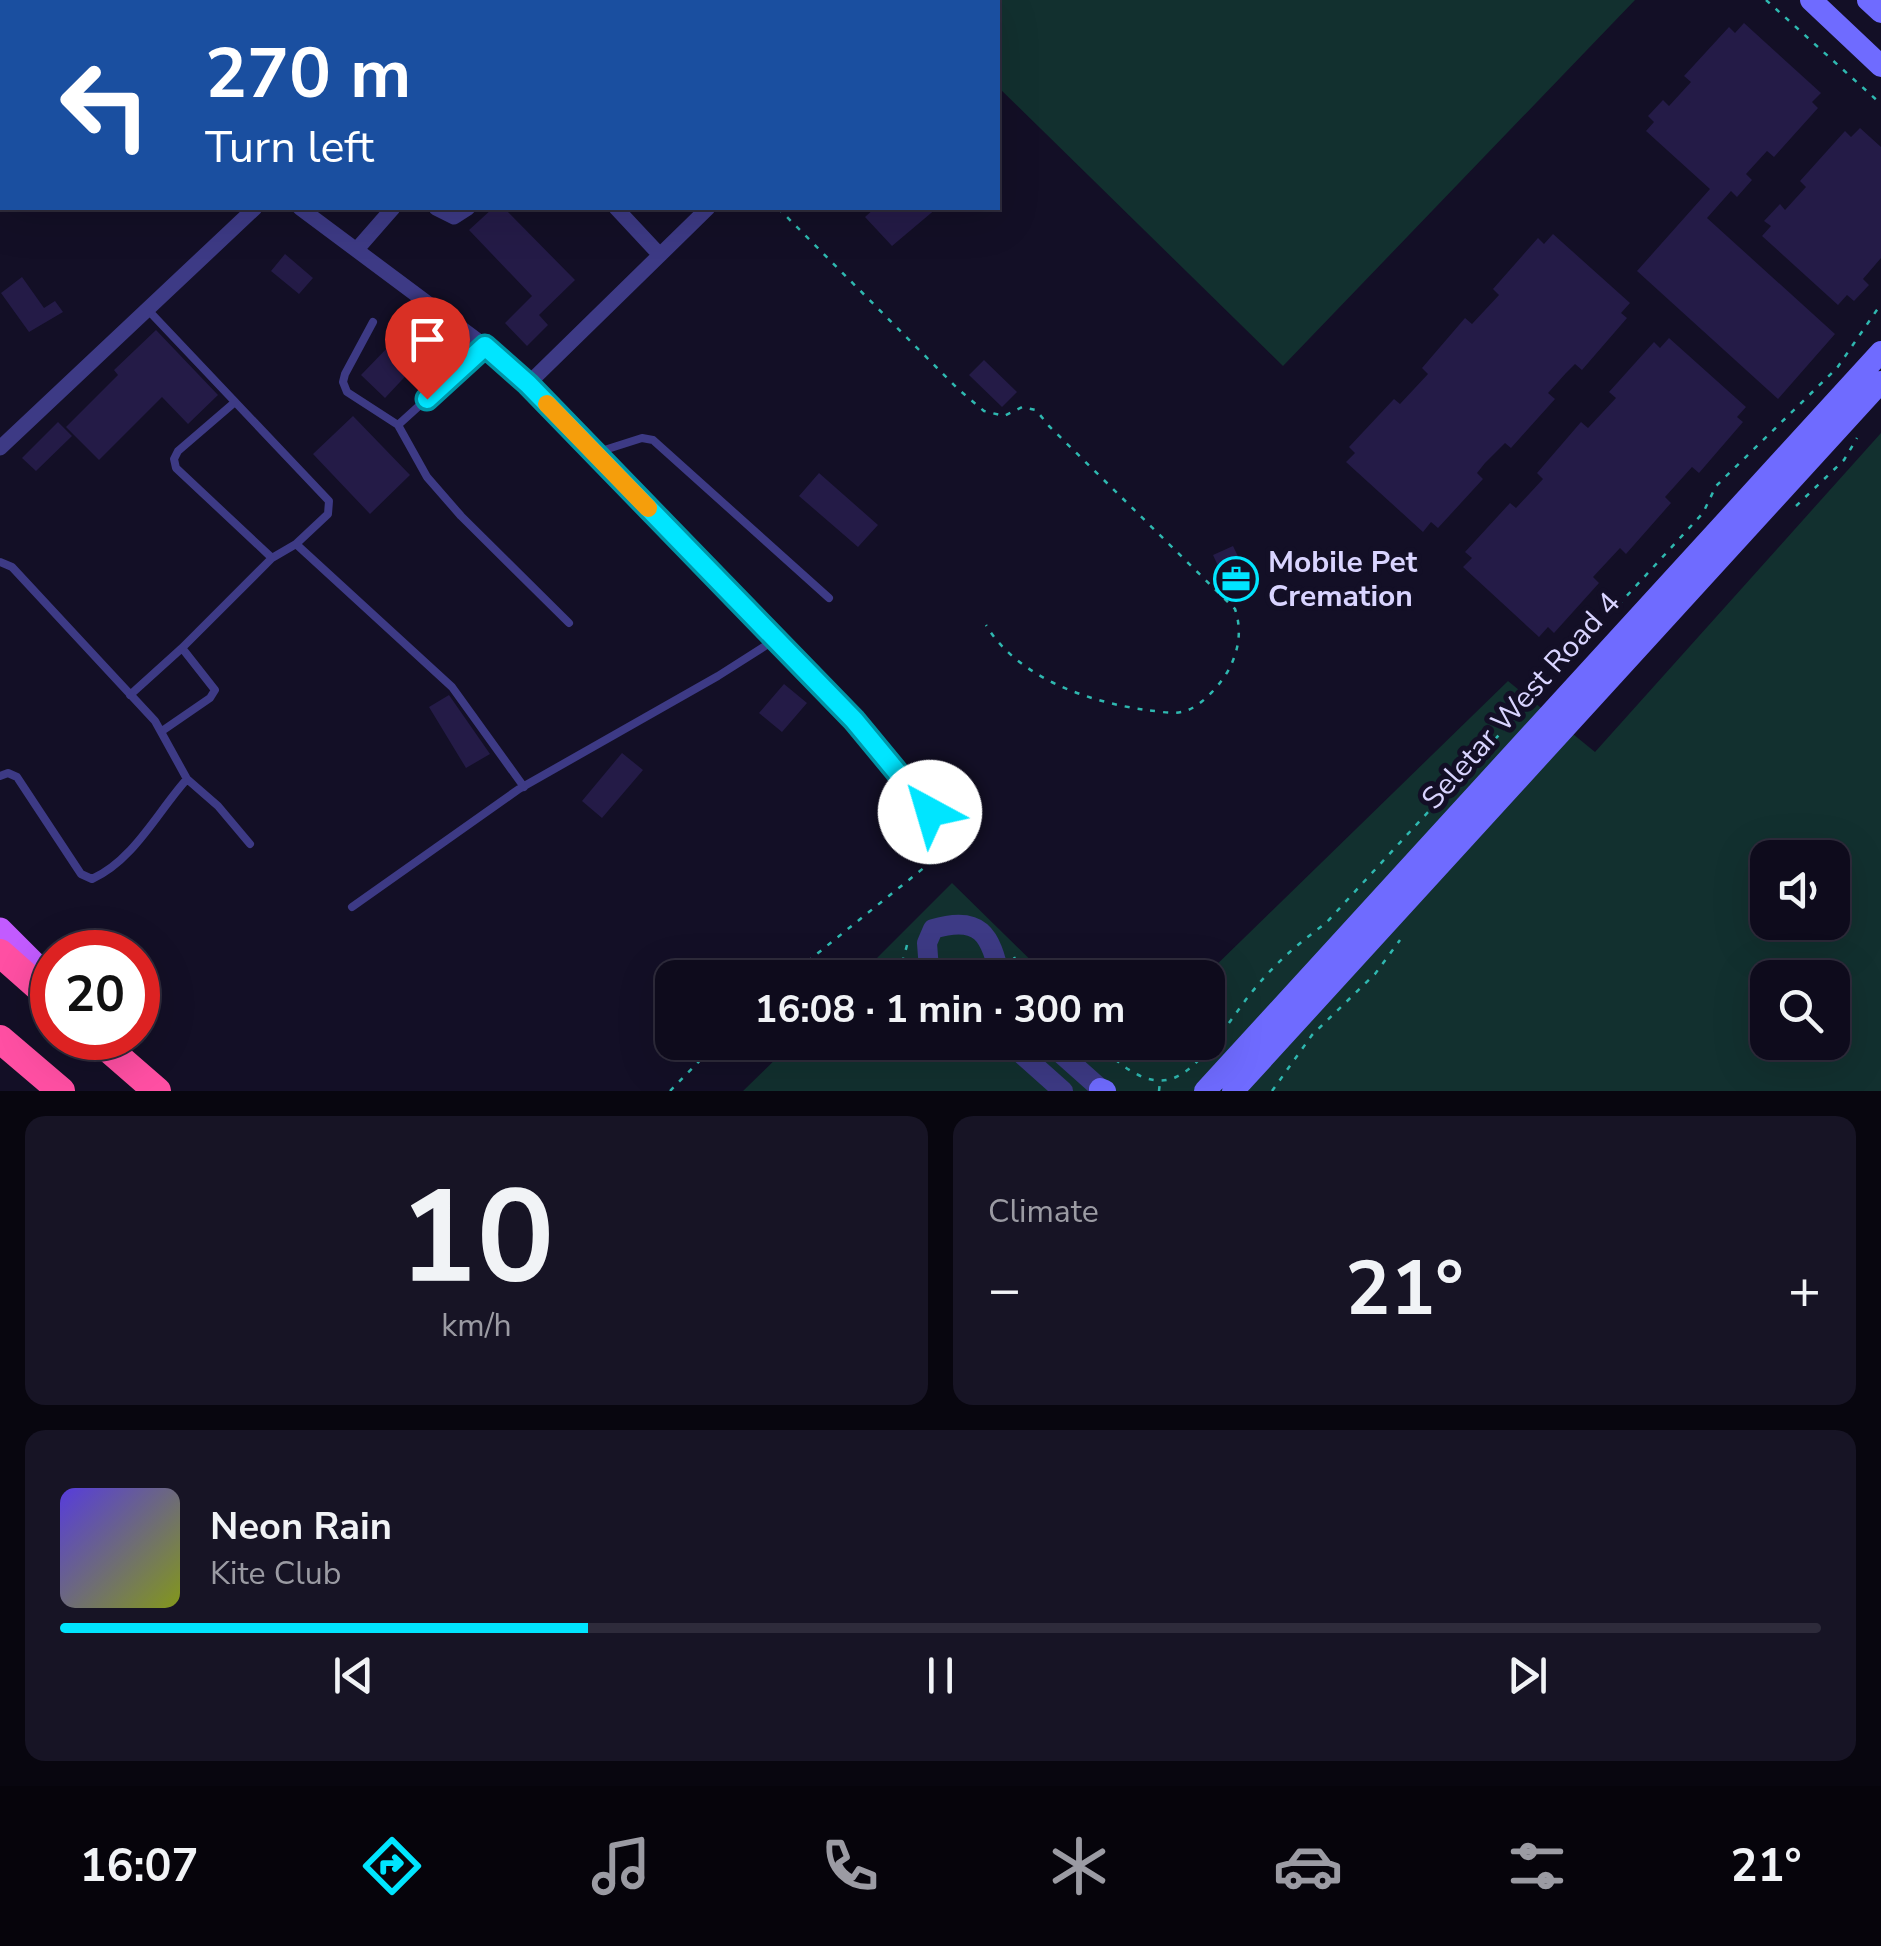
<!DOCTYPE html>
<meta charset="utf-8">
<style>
body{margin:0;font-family:"Nunito Sans",sans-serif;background:#171425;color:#f1f3f6;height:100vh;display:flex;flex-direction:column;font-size:38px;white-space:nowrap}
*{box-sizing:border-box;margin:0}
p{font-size:32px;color:#9b9ba3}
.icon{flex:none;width:55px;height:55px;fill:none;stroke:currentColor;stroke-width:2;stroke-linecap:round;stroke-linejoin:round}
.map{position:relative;height:1091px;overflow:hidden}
.side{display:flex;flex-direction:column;gap:25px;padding:25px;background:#08060f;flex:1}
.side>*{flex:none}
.guide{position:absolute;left:0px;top:0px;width:1000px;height:210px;box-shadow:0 10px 40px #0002,0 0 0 2px #2e2b3b;background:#1a4fa0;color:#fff;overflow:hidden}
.buttons{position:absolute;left:1750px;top:840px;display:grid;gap:20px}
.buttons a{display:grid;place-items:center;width:100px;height:100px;border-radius:20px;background:#0e0b1c;box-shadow:0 10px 40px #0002,0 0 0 2px #2e2b3b;font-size:50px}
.speed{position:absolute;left:30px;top:930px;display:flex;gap:20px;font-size:50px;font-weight:700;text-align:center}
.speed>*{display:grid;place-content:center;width:130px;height:130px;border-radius:50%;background:#0e0b1c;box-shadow:0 10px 40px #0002,0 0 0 2px #2e2b3b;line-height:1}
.speed .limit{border:15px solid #d22;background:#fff;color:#111}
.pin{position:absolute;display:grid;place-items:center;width:85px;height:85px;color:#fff;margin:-102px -42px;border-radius:50% 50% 50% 0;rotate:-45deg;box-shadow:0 0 10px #0007}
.pin .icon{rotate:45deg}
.me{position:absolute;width:110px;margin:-55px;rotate:321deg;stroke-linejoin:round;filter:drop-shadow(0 0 8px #0008)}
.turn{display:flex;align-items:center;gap:35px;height:210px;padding:0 40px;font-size:45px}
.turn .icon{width:130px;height:130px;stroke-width:2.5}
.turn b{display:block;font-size:70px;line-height:85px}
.big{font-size:75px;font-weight:700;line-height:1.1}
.side .card{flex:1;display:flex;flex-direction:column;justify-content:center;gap:15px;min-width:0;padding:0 35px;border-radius:20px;background:#171425}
.side .dial{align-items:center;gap:0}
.dial b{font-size:130px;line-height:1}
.song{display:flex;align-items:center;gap:30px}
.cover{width:120px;height:120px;border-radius:15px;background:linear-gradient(135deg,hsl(250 70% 55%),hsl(70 70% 35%))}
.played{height:10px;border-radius:5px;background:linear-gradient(90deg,#00e5ff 30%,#2e2b3b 30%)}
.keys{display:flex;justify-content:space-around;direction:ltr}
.heat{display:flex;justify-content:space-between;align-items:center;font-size:55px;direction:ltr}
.side .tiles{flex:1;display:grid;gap:25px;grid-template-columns:1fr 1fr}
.card:last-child{grid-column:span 2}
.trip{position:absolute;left:655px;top:960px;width:570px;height:100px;border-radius:20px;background:#0e0b1c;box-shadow:0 10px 40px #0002,0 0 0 2px #2e2b3b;font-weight:700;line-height:100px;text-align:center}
.menu{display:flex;height:160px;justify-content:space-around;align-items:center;background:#06040b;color:#9b9ba3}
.menu .icon{width:70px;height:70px}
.menu .selected{color:#00e5ff}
.menu b{font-size:45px;color:#f1f3f6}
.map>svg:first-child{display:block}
.green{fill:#12302f;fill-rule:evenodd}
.building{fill:#241b47}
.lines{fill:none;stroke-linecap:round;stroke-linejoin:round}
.path{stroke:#2fb8b0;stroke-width:2.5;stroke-dasharray:5 8;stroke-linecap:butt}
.service{stroke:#3d3a85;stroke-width:8}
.minor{stroke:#3d3a85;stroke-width:15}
.tertiary{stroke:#3d3a85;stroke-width:20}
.secondary{stroke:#6f6bff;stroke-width:22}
.primary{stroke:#c25bff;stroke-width:25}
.motorway{stroke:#ff4fa3;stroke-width:28}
.route-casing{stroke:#0095a6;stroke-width:25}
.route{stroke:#00e5ff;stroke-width:18}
.slow{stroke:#f59e0b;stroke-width:18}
.labels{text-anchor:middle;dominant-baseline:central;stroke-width:10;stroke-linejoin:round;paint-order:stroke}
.poi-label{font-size:30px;font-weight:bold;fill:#d9d4ff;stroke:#130f26;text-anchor:start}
.street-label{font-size:30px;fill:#d9d4ff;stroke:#130f26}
</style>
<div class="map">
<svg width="1881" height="1091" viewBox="0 0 1881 1091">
<rect width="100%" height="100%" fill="#130f26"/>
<path class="green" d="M 909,0 L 1635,0 L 1283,366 L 998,87 L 998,2 Z
M 1881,433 L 1881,1091 L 743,1091 L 792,1043 L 1114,1042 L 1126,1054 L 1137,1043 L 1208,1042 L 1208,978 L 1204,977 L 1508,681 L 1595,752 ZM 1768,858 L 1832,858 L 1832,922 L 1768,922 ZM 1768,978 L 1832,978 L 1832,1042 L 1768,1042 Z
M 952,883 L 1048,977 L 857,978 Z"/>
<path class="building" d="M 1744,23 L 1821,93 L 1812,102 L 1818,108 L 1774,157 L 1767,151 L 1746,174 L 1752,180 L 1737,197 L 1731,191 L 1707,218 L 1835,334 L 1778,399 L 1637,271 L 1710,189 L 1646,131 L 1654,122 L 1648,116 L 1663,100 L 1669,106 L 1691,82 L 1684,76 L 1729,27 L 1735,33 Z
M 1860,128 L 1881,147 L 1881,258 L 1863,279 L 1869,285 L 1854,301 L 1847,295 L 1838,305 L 1762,236 L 1771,226 L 1764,221 L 1780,204 L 1785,210 L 1806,187 L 1800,181 L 1845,131 L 1851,137 Z
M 493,208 L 504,208 L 575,280 L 539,315 L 548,325 L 527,346 L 505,323 L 532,296 L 469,230 Z
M 875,208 L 937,208 L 892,246 L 865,217 Z
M 1553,234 L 1630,303 L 1621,313 L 1627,318 L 1582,370 L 1575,364 L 1566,373 L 1548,393 L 1555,399 L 1511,448 L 1505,443 L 1485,463 L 1477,473 L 1483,479 L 1438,528 L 1431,522 L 1423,532 L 1346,462 L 1355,453 L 1349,447 L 1394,399 L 1400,404 L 1428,374 L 1422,368 L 1465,318 L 1472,324 L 1499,295 L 1493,289 L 1538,238 L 1544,244 Z
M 285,254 L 313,278 L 299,294 L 271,271 Z
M 22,277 L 44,308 L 55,301 L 63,312 L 29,332 L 1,293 Z
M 423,329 L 454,360 L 432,382 L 415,366 L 385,398 L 361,375 L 390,345 L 399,353 Z
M 156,330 L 218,395 L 188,424 L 162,397 L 99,460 L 66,427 L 118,375 L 114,370 Z
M 1669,338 L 1746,407 L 1737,417 L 1743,422 L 1699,473 L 1692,467 L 1665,497 L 1671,503 L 1626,554 L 1620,548 L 1593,577 L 1599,583 L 1554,633 L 1548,627 L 1539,637 L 1463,567 L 1472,558 L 1465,552 L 1510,503 L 1516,508 L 1543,479 L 1537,473 L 1581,422 L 1588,428 L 1616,398 L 1609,392 L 1654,342 L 1660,348 Z
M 984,360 L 1017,392 L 1002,407 L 969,375 Z
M 353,416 L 410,475 L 370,514 L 313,454 Z
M 58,422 L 72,436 L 36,471 L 22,458 Z
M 819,473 L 878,525 L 858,547 L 799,496 Z
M 1233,546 L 1250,581 L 1229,590 L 1213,555 Z
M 784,684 L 807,703 L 782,732 L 759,713 Z
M 449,695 L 490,754 L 466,768 L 429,707 Z
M 622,753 L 643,770 L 602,818 L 582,801 Z"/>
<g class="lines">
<path class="path" d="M 1766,0 L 1881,104
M 372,2 L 374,0
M 778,208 L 958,389 L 984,411 L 1004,416 L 1022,407 L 1036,410 L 1049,426 L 1235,609 C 1242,630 1239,650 1229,669 C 1222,683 1201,707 1185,711 C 1173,715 1158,711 1146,710 C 1088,702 1017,677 986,625
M 1796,506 L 1844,460 L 1857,438
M 907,945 L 901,968 L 911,978
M 1014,957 L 1025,978
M 787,978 L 946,850
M 1096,1042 C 1115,1060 1146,1091 1176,1077 C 1203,1065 1230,1020 1248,997 C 1271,967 1296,945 1326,923 L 1703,513 L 1716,486 L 1837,368 L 1881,304
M 670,1091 L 718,1042
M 1159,1091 L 1160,1081
M 1272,1091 L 1312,1035 L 1375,974 L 1400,940"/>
<path class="service" d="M 373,322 L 345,374 L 343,382 L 347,392 L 398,425 L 427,477 L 461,516 L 569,623
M 235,402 L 178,451 L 174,459 L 176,468 L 272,558
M 398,425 L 484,347
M 595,453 L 642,438 L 653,440 L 829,598
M 296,544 L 452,687 L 524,787
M 0,562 L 12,567 L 155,721 L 187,779 L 218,806 L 250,844
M 130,695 L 182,648 L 272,558 L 296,544 L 328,514 L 329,501 L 148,310
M 162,731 L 210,698 L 215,690 L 182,648
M 0,776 L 8,773 L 17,777 L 81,874 L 92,879 C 134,860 158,811 187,779
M 352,907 L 519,789 L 718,676 L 776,639 L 854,720 L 955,842"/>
<path class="minor" d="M 102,0 L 104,2
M 871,0 L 872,2
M 397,2 L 399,0
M 556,2 L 559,0
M 676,2 L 678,0
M 300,208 L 485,346 L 528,384 L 776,639
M 436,208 L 454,217 L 468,208
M 616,208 L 659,254
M 358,248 L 393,208
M 528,384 L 708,208
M 0,448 L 255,208"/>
<path class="tertiary" d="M 937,978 L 929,970 L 927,943 L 933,929 C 980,915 991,934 1000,978
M 1008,1042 L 1063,1091
M 1048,1042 L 1103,1091"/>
<path class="secondary" d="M 1811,0 L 1881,66
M 1868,0 L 1881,12
M 1100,1089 L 1105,1091
M 1205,1091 L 1881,352
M 1233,1091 L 1881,382"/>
<path class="primary" d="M 0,930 L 52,982"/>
<path class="motorway" d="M 0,953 L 52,999
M 96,1038 L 157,1091
M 0,1039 L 61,1091"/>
</g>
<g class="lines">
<g class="route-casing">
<path id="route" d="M 427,399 L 485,346 L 528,384 L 854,720 L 930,812"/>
</g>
<use href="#route" class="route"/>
<path class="slow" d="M 547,404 L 648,508"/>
</g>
<defs>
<g id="office-ring" transform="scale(2.25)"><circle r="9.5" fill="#130f26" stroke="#00e5ff" stroke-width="1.5"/><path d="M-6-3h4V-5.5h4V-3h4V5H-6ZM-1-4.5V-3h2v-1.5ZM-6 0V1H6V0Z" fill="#00e5ff"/></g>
</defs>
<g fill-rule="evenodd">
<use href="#office-ring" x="1236" y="579"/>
</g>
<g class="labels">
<g class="poi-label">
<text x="1268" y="562">Mobile Pet<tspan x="1268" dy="34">Cremation</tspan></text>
</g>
<g class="street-label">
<text transform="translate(1521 701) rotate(-48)">Seletar West Road 4</text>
</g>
</g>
</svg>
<div class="buttons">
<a><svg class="icon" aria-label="sound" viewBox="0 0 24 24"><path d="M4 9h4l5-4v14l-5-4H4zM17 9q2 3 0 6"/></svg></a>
<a><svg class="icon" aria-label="search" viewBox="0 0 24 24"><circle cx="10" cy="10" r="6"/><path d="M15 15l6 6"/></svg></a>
</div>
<div class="speed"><div class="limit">20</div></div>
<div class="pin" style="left:427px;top:399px;background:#d93025"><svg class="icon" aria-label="arrive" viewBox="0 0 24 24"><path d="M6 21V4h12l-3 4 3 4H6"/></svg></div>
<svg class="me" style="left:930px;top:812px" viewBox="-20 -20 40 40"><circle r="19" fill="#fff"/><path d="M0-13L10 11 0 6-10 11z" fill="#00e5ff"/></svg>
<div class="trip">16:08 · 1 min · 300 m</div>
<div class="guide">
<div class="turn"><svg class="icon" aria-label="left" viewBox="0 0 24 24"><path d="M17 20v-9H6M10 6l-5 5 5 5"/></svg><div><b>270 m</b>Turn left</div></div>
</div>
</div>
<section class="side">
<div class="tiles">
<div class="card dial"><b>10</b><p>km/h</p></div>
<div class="card"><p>Climate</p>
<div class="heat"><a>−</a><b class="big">21°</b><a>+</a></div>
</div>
<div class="card">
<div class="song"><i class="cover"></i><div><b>Neon Rain</b><p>Kite Club</p></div></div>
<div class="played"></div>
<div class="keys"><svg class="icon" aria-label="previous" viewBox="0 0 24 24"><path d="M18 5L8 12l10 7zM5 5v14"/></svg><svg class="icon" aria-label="pause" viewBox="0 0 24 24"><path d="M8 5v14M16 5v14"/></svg><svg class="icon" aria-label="next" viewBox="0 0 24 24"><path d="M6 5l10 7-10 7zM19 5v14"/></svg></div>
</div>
</div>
</section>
<nav class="menu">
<b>16:07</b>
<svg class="icon selected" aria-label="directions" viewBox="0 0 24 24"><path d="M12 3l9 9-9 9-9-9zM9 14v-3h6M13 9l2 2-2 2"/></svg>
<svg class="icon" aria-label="music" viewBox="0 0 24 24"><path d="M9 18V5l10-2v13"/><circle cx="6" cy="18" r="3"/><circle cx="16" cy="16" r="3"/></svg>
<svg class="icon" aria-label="phone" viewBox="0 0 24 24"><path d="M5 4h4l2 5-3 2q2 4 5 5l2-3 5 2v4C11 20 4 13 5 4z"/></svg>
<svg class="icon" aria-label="climate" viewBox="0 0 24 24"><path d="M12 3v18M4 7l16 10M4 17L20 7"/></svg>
<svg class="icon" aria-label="car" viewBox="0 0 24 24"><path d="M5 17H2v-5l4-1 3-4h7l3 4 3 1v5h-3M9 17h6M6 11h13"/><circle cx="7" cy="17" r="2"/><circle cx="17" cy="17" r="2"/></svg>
<svg class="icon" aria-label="filters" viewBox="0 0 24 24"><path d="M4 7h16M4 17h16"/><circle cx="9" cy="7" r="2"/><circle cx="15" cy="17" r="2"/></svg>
<b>21°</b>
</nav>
